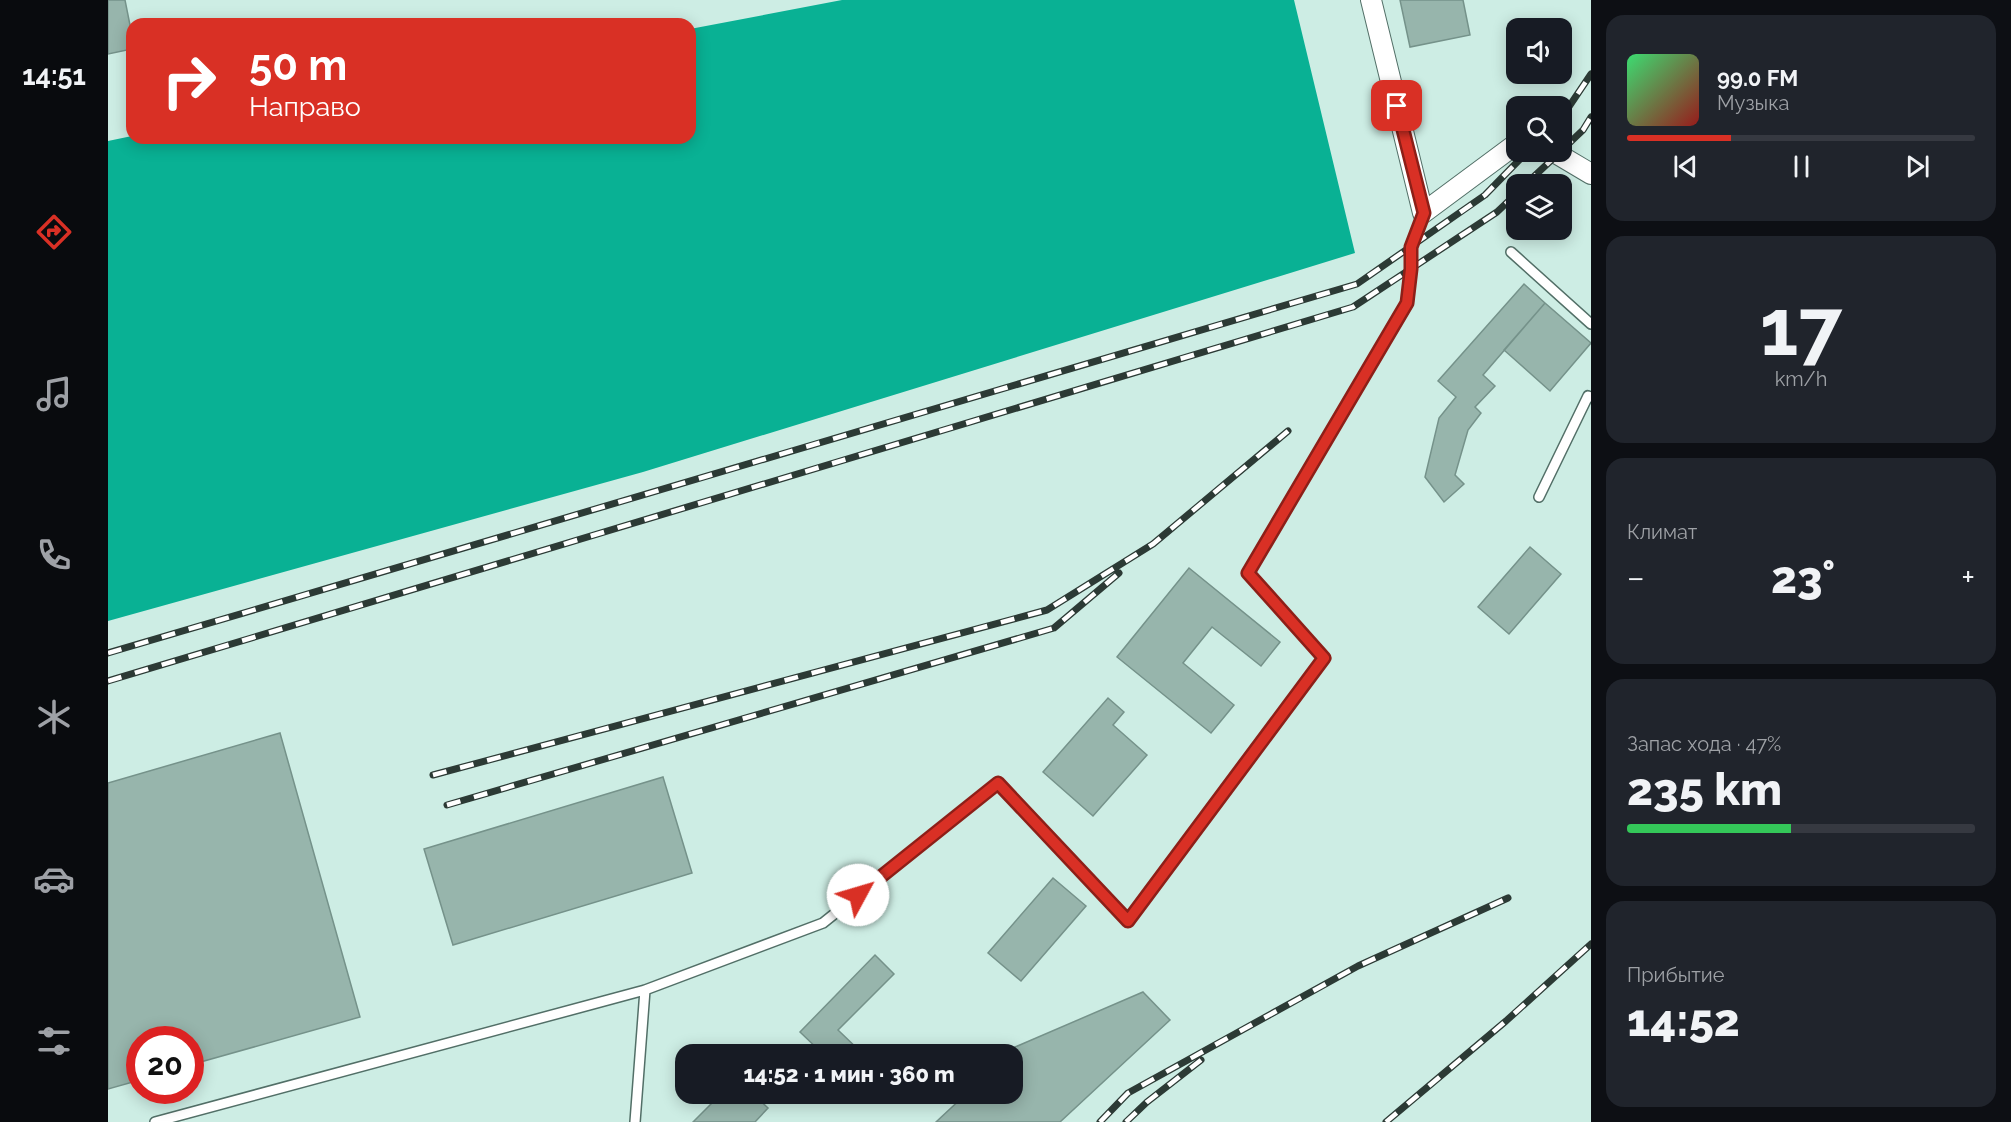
<!DOCTYPE html>
<html lang="ru">
<meta charset="utf-8">
<style>
body{margin:0;font-family:Raleway,sans-serif;background:#20242c;color:#f1f3f6;height:100vh;display:flex;flex-direction:column;font-size:22px;white-space:nowrap}
*{box-sizing:border-box;margin:0}
p{font-size:20px;color:#9ea1a6}
.icon{flex:none;width:33px;height:33px;fill:none;stroke:currentColor;stroke-width:2;stroke-linecap:round;stroke-linejoin:round}
.map{position:relative;flex:1;overflow:hidden}
.panel{display:flex;flex-direction:column;gap:15px;padding:15px;background:#0d0f14;width:420px}
.panel>*{flex:none}
.guide{position:absolute;left:18px;top:18px;width:570px;height:126px;border-radius:18px;box-shadow:0 3px 15px #0003;background:#d93025;color:#fff;overflow:hidden}
.controls{position:absolute;left:1398px;top:18px;display:grid;gap:12px}
.controls a{display:grid;place-items:center;width:66px;height:66px;border-radius:12px;background:#171b24;box-shadow:0 3px 15px #0003;font-size:30px}
.speed{position:absolute;left:18px;top:1026px;display:flex;gap:12px;font-size:30px;font-weight:700;text-align:center}
.speed>*{display:grid;place-content:center;width:78px;height:78px;border-radius:50%;background:#171b24;box-shadow:0 3px 15px #0003;line-height:1}
.speed .limit{border:9px solid #d22;background:#fff;color:#111}
.pin{position:absolute;display:grid;place-items:center;width:51px;height:51px;color:#fff;margin:-26px;border-radius:12px;box-shadow:0 3px 9px #0006}
.me{position:absolute;width:66px;margin:-33px;rotate:51deg;stroke-linejoin:round;filter:drop-shadow(0 0 4px #0008)}
.turn{display:flex;align-items:center;gap:21px;height:126px;padding:0 24px;font-size:27px}
.turn .icon{width:78px;height:78px;stroke-width:2.5}
.turn b{display:block;font-size:42px;line-height:51px}
.big{font-size:45px;font-weight:800;line-height:1.1}
.panel .tile{flex:1;display:flex;flex-direction:column;justify-content:center;gap:9px;min-width:0;padding:0 21px;border-radius:18px;background:#20242c}
.panel .dial{align-items:center;gap:0}
.dial b{font-size:78px;line-height:1}
.song{display:flex;align-items:center;gap:18px}
.cover{width:72px;height:72px;border-radius:9px;background:linear-gradient(135deg,hsl(140 70% 55%),hsl(0 70% 35%))}
.played{height:6px;border-radius:3px;background:linear-gradient(90deg,#d93025 30%,#363941 30%)}
.keys{display:flex;justify-content:space-around;direction:ltr}
.heat{display:flex;justify-content:space-between;align-items:center;font-size:33px;direction:ltr}
.charge{height:9px;border-radius:4px;background:linear-gradient(90deg,#34c759 47%,#363941 0)}
.trip{position:absolute;left:567px;top:1044px;width:348px;height:60px;border-radius:18px;background:#171b24;box-shadow:0 3px 15px #0003;font-weight:800;line-height:60px;text-align:center}
main{display:flex;flex:1;min-height:0}
.tab-bar{display:flex;flex-direction:column;width:108px;justify-content:space-around;align-items:center;background:#090b0e;color:#9ea1a6}
.tab-bar .icon{width:42px;height:42px}
.tab-bar .selected{color:#d93025}
.tab-bar b{font-size:27px;color:#f1f3f6}
.map>svg:first-child{display:block}
.water{fill:#09b194}
.building{fill:#97b5ac;stroke:#75928a;stroke-width:1.5}
.lines{fill:none;stroke-linecap:round;stroke-linejoin:round}
.lane-casing{stroke:#526f67;stroke-width:12}
.street-casing{stroke:#526f67;stroke-width:22}
.lane{stroke:#fff;stroke-width:9}
.street{stroke:#fff;stroke-width:20}
.rail-casing{stroke:#2c3a35;stroke-width:7}
.rail{stroke:#fff;stroke-width:4.5;stroke-dasharray:14;stroke-linecap:butt}
.route-casing{stroke:#8d1f18;stroke-width:15}
.route{stroke:#d93025;stroke-width:10}
</style>
<main>
<nav class="tab-bar">
<b>14:51</b>
<svg class="icon selected" aria-label="directions" viewBox="0 0 24 24"><path d="M12 3l9 9-9 9-9-9zM9 14v-3h6M13 9l2 2-2 2"/></svg>
<svg class="icon" aria-label="music" viewBox="0 0 24 24"><path d="M9 18V5l10-2v13"/><circle cx="6" cy="18" r="3"/><circle cx="16" cy="16" r="3"/></svg>
<svg class="icon" aria-label="phone" viewBox="0 0 24 24"><path d="M5 4h4l2 5-3 2q2 4 5 5l2-3 5 2v4C11 20 4 13 5 4z"/></svg>
<svg class="icon" aria-label="climate" viewBox="0 0 24 24"><path d="M12 3v18M4 7l16 10M4 17L20 7"/></svg>
<svg class="icon" aria-label="car" viewBox="0 0 24 24"><path d="M5 17H2v-5l4-1 3-4h7l3 4 3 1v5h-3M9 17h6M6 11h13"/><circle cx="7" cy="17" r="2"/><circle cx="17" cy="17" r="2"/></svg>
<svg class="icon" aria-label="filters" viewBox="0 0 24 24"><path d="M4 7h16M4 17h16"/><circle cx="9" cy="7" r="2"/><circle cx="15" cy="17" r="2"/></svg>
</nav>
<div class="map">
<svg width="1483" height="1122" viewBox="0 0 1483 1122">
<rect width="100%" height="100%" fill="#cdede4"/>
<path class="water" d="M 734,0 L 1186,0 L 1247,253 L 535,472 L 0,621 L 0,141 L 24,136 L 24,138 L 582,138 L 582,29 Z"/>
<path class="building" d="M 0,0 L 17,0 L 24,35 L 24,49 L 0,54 Z
M 1292,0 L 1355,0 L 1362,35 L 1302,47 Z
M 1416,284 L 1437,303 L 1375,375 L 1387,386 L 1367,407 L 1373,413 L 1360,430 L 1347,475 L 1356,484 L 1336,502 L 1317,477 L 1331,418 L 1348,397 L 1330,381 Z
M 1437,303 L 1483,343 L 1442,391 L 1396,350 Z
M 1422,547 L 1453,574 L 1401,634 L 1370,607 Z
M 1081,568 L 1172,642 L 1153,666 L 1104,627 L 1075,663 L 1126,705 L 1103,733 L 1009,657 Z
M 1000,698 L 1016,712 L 1005,725 L 1039,755 L 985,816 L 935,772 Z
M 172,733 L 252,1017 L 82,1065 L 82,1040 L 32,1040 L 32,1080 L 0,1089 L 0,783 Z
M 555,777 L 584,873 L 345,945 L 316,849 Z
M 945,878 L 978,906 L 913,981 L 880,953 Z
M 767,955 L 786,974 L 730,1030 L 754,1053 L 752,1054 L 715,1054 L 692,1032 Z
M 1035,992 L 1062,1020 L 952,1122 L 828,1122 L 858,1094 L 904,1094 L 904,1054 L 899,1054 L 907,1047 Z
M 613,1094 L 645,1094 L 660,1108 L 647,1122 L 585,1122 Z"/>
<g class="lines">
<g class="lane-casing">
<path id="lane" d="M 1403,252 L 1483,324
M 1431,497 L 1480,396 L 1483,397
M 47,1122 L 537,990 L 715,923 L 890,783 L 1020,921 L 1216,658 L 1140,573 L 1300,303 L 1303,269 L 1303,247 L 1315,213
M 527,1122 L 537,990"/>
</g>
<g class="street-casing">
<path id="street" d="M 1263,0 L 1315,213 L 1408,144
M 1446,152 L 1483,174"/>
</g>
<use href="#lane" class="lane"/>
<use href="#street" class="street"/>
<g class="rail-casing">
<path id="rail" d="M 1454,117 L 1483,74
M 1454,150 L 1475,130 L 1483,117
M 1418,184 L 1452,152
M 0,653 L 1249,284 L 1377,195 L 1419,152
M 0,681 L 1245,307 L 1389,212 L 1408,194
M 325,775 L 939,610 L 1045,544 L 1180,431
M 339,805 L 946,628 L 1011,573
M 992,1122 L 1020,1093 L 1250,966 L 1400,898
M 1018,1122 L 1039,1102 L 1093,1060
M 1278,1122 L 1398,1021 L 1483,944"/>
</g>
<use href="#rail" class="rail"/>
</g>
<g class="lines">
<g class="route-casing">
<path id="route" d="M 750,895 L 890,783 L 1020,921 L 1216,658 L 1140,573 L 1299,303 L 1303,269 L 1303,247 L 1316,213 L 1289,106"/>
</g>
<use href="#route" class="route"/>
</g>
</svg>
<div class="controls">
<a><svg class="icon" aria-label="sound" viewBox="0 0 24 24"><path d="M4 9h4l5-4v14l-5-4H4zM17 9q2 3 0 6"/></svg></a>
<a><svg class="icon" aria-label="search" viewBox="0 0 24 24"><circle cx="10" cy="10" r="6"/><path d="M15 15l6 6"/></svg></a>
<a><svg class="icon" aria-label="layers" viewBox="0 0 24 24"><path d="M12 4l9 5-9 5-9-5zM3 14l9 5 9-5"/></svg></a>
</div>
<div class="speed"><div class="limit">20</div></div>
<div class="pin" style="left:1289px;top:106px;background:#d93025"><svg class="icon" aria-label="arrive" viewBox="0 0 24 24"><path d="M6 21V4h12l-3 4 3 4H6"/></svg></div>
<svg class="me" style="left:750px;top:895px" viewBox="-20 -20 40 40"><circle r="19" fill="#fff"/><path d="M0-13L10 11 0 6-10 11z" fill="#d93025"/></svg>
<div class="trip">14:52 · 1 мин · 360 m</div>
<div class="guide">
<div class="turn"><svg class="icon" aria-label="right" viewBox="0 0 24 24"><path d="M7 20v-9h11M14 6l5 5-5 5"/></svg><div><b>50 m</b>Направо</div></div>
</div>
</div>
<section class="panel">
<div class="tile">
<div class="song"><i class="cover"></i><div><b>99.0 FM</b><p>Музыка</p></div></div>
<div class="played"></div>
<div class="keys"><svg class="icon" aria-label="previous" viewBox="0 0 24 24"><path d="M18 5L8 12l10 7zM5 5v14"/></svg><svg class="icon" aria-label="pause" viewBox="0 0 24 24"><path d="M8 5v14M16 5v14"/></svg><svg class="icon" aria-label="next" viewBox="0 0 24 24"><path d="M6 5l10 7-10 7zM19 5v14"/></svg></div>
</div>
<div class="tile dial"><b>17</b><p>km/h</p></div>
<div class="tile"><p>Климат</p>
<div class="heat"><a>−</a><b class="big">23°</b><a>+</a></div>
</div>
<div class="tile"><p>Запас хода · 47%</p><b class="big">235 km</b><div class="charge"></div></div>
<div class="tile"><p>Прибытие</p><b class="big">14:52</b></div>
</section>
</main>
